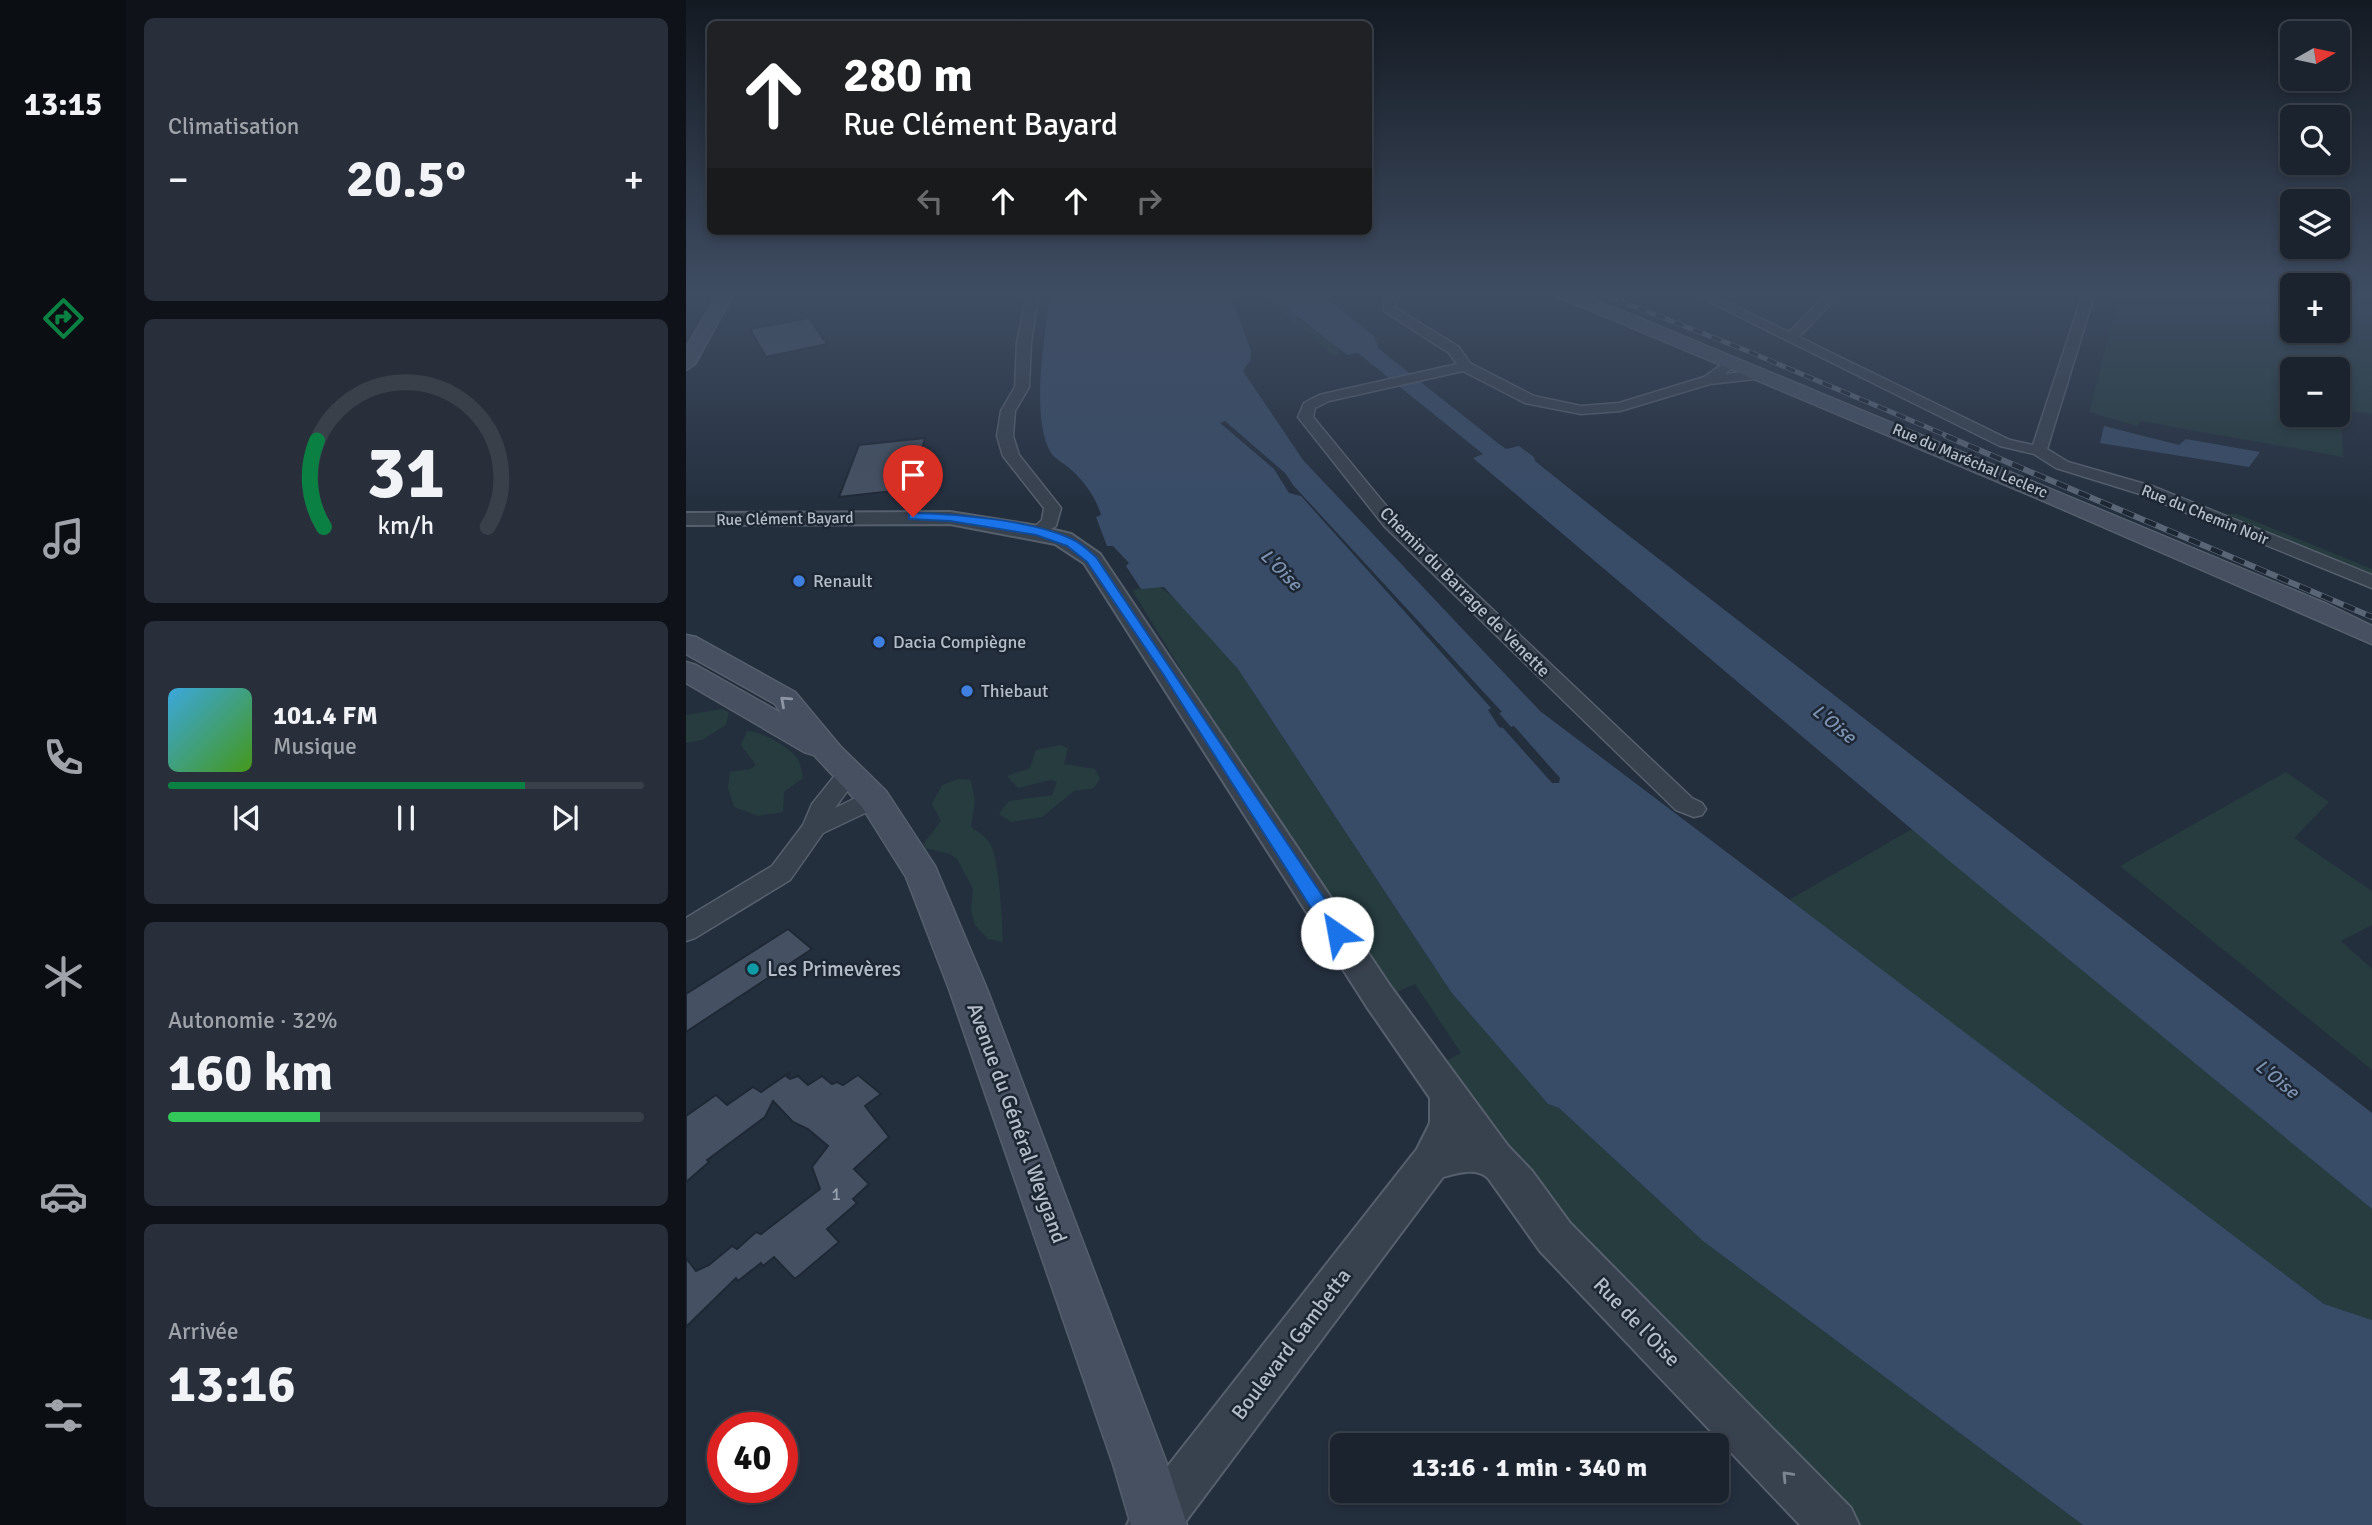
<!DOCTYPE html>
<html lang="fr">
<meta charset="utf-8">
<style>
body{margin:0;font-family:Signika,sans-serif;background:#282f3a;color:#f1f3f6;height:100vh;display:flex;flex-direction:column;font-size:26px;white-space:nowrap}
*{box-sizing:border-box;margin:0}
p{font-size:23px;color:#a0a4aa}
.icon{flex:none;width:38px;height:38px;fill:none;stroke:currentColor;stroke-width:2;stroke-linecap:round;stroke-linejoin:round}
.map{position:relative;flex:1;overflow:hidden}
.drawer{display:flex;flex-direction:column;gap:18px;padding:18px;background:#0f1319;width:560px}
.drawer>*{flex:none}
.banner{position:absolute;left:21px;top:21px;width:665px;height:214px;border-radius:10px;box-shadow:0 4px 10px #0003,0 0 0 2px #39404a;background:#202124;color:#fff;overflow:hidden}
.needle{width:46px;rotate:81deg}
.buttons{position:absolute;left:1594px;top:21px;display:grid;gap:14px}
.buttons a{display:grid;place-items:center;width:70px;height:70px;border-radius:10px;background:#1b232e;box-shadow:0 4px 10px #0003,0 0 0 2px #39404a;font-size:35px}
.speed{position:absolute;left:21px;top:1412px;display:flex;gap:14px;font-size:35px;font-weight:700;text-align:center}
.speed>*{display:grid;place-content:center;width:91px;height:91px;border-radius:50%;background:#1b232e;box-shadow:0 4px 10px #0003,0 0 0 2px #39404a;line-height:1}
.speed .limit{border:10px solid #d22;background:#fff;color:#111}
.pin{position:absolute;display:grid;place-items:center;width:60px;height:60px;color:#fff;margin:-72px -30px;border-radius:50% 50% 50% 0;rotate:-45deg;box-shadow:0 0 7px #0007}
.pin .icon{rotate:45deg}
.me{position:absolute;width:77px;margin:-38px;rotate:327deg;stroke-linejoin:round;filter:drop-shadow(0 0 5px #0008)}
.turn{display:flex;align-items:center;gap:24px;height:147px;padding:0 21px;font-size:32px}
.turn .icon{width:91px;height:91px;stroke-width:2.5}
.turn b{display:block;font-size:49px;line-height:60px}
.lanes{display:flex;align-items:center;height:66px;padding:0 21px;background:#0003;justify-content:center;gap:35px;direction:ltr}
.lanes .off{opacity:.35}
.big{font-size:52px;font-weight:700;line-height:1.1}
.drawer .card{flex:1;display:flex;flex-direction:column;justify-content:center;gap:10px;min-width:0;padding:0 24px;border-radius:10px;background:#282f3a}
.drawer .dial{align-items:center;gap:0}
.dial svg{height:182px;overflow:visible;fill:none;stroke:#39404a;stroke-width:7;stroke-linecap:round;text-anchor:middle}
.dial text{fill:#f1f3f6;stroke:none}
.song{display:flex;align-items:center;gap:21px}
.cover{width:84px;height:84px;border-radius:10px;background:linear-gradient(135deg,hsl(200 70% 55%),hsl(100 70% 35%))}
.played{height:7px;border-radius:4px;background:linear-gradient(90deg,#0b8043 75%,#39404a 75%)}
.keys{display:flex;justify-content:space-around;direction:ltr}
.heat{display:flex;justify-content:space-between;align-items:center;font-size:38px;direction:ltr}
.charge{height:10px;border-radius:5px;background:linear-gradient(90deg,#34c759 32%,#39404a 0)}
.trip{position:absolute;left:644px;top:1433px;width:399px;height:70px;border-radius:10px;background:#1b232e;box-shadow:0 4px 10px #0003,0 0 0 2px #39404a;font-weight:700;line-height:70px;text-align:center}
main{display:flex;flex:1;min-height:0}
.tab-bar{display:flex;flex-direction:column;width:126px;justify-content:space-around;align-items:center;background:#0b0e12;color:#a0a4aa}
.tab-bar .icon{width:49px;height:49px}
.tab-bar .current{color:#0b8043}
.tab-bar b{font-size:32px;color:#f1f3f6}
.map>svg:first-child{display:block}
.green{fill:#263c3f;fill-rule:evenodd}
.water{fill:#394c67;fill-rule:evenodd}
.building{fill:#455162;stroke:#1f2835;stroke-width:2}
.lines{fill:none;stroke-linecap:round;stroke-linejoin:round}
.minor-casing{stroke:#565f6c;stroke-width:3}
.tertiary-casing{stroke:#565f6c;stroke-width:4}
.secondary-casing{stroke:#565f6c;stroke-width:3}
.minor{fill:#38414e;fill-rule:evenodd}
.tertiary{fill:#38414e;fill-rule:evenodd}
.secondary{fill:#465061;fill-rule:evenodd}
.rail-far1-casing{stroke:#5a6575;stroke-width:5}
.rail-casing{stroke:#5a6575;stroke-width:6}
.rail-far1{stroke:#1d2633;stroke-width:3.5;stroke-dasharray:10;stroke-linecap:butt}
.rail{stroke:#1d2633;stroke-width:4.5;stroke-dasharray:12;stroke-linecap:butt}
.oneway{stroke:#8e96a5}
.oneway2{stroke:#7c8592}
.route{fill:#1a73e8;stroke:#114b97;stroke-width:2}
.shop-dot{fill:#3f7fe0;stroke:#1d2633;stroke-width:2.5}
.culture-dot{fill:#0f9aa8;stroke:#1d2633;stroke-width:2.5}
.labels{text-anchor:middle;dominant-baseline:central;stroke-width:5;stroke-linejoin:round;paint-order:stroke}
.far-street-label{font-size:16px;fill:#b4bcc9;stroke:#1d2633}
.poi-label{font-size:18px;fill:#b4bcc9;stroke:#1d2633;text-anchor:start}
.street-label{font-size:18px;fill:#b4bcc9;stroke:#1d2633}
.near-number-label{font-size:18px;fill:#98a1af}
.water-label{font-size:19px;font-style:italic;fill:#7c92b1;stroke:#1d2633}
.near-poi-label{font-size:21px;fill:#b4bcc9;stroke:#1d2633;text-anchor:start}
.near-street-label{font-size:21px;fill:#b4bcc9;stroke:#1d2633}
</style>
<main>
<nav class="tab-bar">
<b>13:15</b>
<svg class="icon current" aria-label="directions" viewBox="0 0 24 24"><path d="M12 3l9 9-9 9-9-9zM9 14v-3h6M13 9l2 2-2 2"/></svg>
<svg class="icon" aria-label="music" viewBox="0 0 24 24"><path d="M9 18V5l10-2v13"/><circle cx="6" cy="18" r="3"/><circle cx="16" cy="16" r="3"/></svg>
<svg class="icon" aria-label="phone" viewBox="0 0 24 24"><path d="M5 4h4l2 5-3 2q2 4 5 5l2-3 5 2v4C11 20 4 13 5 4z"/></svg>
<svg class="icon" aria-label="climate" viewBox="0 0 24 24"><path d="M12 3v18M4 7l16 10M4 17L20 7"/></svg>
<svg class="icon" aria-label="car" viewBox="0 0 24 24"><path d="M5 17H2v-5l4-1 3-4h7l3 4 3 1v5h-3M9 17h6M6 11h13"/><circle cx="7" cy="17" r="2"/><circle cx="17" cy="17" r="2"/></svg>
<svg class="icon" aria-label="filters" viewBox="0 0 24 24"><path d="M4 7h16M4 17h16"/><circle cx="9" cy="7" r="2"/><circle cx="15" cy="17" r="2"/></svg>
</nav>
<section class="drawer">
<div class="card"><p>Climatisation</p>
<div class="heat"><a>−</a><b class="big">20.5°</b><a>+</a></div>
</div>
<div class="card dial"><svg viewBox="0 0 100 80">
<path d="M14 69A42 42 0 1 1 86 69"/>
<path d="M14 69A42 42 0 0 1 11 31" stroke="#0b8043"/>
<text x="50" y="56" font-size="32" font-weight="700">31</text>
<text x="50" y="72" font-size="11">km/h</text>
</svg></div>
<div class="card">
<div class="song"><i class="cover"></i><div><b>101.4 FM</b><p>Musique</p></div></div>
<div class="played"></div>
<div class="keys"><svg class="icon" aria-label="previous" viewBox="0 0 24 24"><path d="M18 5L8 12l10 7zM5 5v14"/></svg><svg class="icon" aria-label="pause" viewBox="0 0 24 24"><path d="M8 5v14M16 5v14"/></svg><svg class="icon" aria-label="next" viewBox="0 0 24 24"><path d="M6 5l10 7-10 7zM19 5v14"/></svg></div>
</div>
<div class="card"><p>Autonomie · 32%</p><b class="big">160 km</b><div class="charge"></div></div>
<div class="card"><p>Arrivée</p><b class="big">13:16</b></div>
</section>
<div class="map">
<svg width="1686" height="1525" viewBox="0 0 1686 1525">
<rect width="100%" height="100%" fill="#242f3e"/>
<path class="green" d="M 574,293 L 584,293 L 612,319 L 654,349 L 653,355 L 647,355 Z
M 1434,293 L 1606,293 L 1606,331 L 1652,331 L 1652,293 L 1686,293 L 1686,414 L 1655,410 L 1657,457 L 1455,421 L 1451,426 L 1403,412 ZM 1652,369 L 1652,415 L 1606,415 L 1606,369 Z
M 1540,514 L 1551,514 L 1686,569 L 1686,578 L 1536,518 Z
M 469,586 C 489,589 547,663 565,683 L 569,695 L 765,992 L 862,1104 L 873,1108 L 1017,1241 L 1397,1525 L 1169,1525 L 890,1241 L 758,1062 L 775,1053 L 729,984 L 709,993 L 505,686 L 446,590 Z
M 36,709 L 43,712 L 40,725 L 16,740 L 0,743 L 0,715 Z
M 61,731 C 76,731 106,748 113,761 C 115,766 116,773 117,778 L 98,792 L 97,812 L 72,816 L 48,807 L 42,788 L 44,772 L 64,769 L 70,765 L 55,745 Z
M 374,745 L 382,748 L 378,764 L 409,769 L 414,779 L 408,788 L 388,791 L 356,817 L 325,822 L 313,814 L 323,801 L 366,795 L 371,782 L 364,780 L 332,788 L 321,776 L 344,768 L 350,750 Z
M 1600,772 L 1643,802 L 1608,838 L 1686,891 L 1686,925 L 1655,941 L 1686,969 L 1686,1070 L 1434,866 Z
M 272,779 L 285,780 L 289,802 L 285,827 C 290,831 298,835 302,841 C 314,853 316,922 317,942 L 302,939 L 289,925 L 285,910 L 287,889 L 271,859 L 264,854 L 239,848 L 238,843 L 255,821 L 246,804 L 256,785 Z
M 1226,829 L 1686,1209 L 1686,1320 L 1638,1304 L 1103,900 Z"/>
<path class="water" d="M 364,293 L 543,293 L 565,350 L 565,359 L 557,371 L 617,460 L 854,711 L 1638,1304 L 1686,1320 L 1686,1525 L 1397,1525 L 1017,1241 L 873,1108 L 862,1104 L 765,992 L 552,669 L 478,587 L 455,589 L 440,566 L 443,563 L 427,546 L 421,546 L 410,517 L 415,515 C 409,495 397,480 382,467 C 377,463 368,458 365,453 C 344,417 359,335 364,293 ZM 539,421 L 600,474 L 607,485 L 816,712 L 813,713 L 825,727 L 828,726 L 874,778 L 873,783 L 866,783 L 817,728 L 813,727 L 802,710 L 805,708 L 615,496 L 603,493 L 588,469 L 534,423 Z
M 581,293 L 633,293 L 688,336 L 693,349 L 813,444 L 820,449 L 833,446 L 848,457 L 849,461 L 924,521 L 1686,1113 L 1686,1209 L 1261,859 L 787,458 L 797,454 L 672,353 L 661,355 Z
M 1418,426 L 1493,445 L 1500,439 L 1574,452 L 1563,467 L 1414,443 Z"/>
<path class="building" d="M 123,318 L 141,344 L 80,357 L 64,329 Z
M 239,438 L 225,489 L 153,497 L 173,445 Z
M 102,929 L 126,949 L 0,1032 L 0,994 Z
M 103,1073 L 101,1077 L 104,1079 L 112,1076 L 122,1085 L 136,1076 L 146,1084 L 151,1082 L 157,1085 L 172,1075 L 195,1094 L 179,1106 L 203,1137 L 168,1169 L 183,1184 L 167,1199 L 171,1203 L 141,1229 L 153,1242 L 109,1279 L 88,1257 L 77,1266 L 75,1263 L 52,1281 L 50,1278 L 0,1327 L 0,1258 L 10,1271 L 23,1265 L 46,1246 L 51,1249 L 70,1232 L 75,1234 L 134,1189 L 126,1167 L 142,1146 L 122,1129 L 107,1122 L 87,1101 L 79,1117 L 21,1160 L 23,1162 L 0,1182 L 0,1116 L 30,1095 L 41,1105 L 67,1087 L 75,1092 Z"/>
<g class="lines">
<g class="minor-casing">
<path id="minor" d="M 341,293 L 353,293 L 345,343 L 343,387 L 329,411 L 327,436 L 333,455 L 375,508 L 370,526 L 352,537 L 343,532 L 356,520 L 358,508 L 317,456 L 311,436 L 315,411 L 329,387 L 331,343 Z
M 702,293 L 714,293 L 708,307 L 773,347 L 784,363 L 848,396 L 895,406 L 933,403 L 1018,377 L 1046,357 L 1053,361 L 1039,374 L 1078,370 L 1085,374 L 1078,378 L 1024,384 L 934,411 L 895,414 L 839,403 L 777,371 L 643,401 L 629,408 L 627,417 L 711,519 L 1006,798 L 1016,803 L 1020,809 L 1016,815 L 1008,817 L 990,810 L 699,527 L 612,417 L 618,403 L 633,395 L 771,364 L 763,353 L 698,311 L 697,300 Z
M 1006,293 L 1021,293 L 1103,332 L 1142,293 L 1155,293 L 1113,337 L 1324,440 L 1347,445 L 1397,293 L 1409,293 L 1361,449 L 1382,462 L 1466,486 L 1686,575 L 1686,588 L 1454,494 L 1370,468 L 1348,454 L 1314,446 Z
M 163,765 L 171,768 L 174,773 L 149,808 L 180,793 L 188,791 L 196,793 L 200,799 L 196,805 L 137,833 L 104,880 L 9,938 L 0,941 L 0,918 L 86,866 L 117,825 L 126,804 L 155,768 Z"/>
</g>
<g class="tertiary-casing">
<path id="tertiary" d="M 264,512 L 352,526 L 385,534 L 414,554 L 705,987 L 822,1146 L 846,1171 L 884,1223 L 1165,1508 L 1173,1525 L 1114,1525 L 854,1251 L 802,1178 C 790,1167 772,1173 757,1177 L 497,1525 L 441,1525 L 449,1508 L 731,1149 L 744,1123 L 744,1098 L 681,1007 L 398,563 L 369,544 L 264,524 L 0,525 L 0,513 Z"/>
</g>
<g class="secondary-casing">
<path id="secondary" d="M 32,293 L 48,293 L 9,364 L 0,370 L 0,348 Z
M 871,293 L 893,293 L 1641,604 L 1686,626 L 1686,644 L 1346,496 L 873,297 Z
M 0,635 L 10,637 L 109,692 L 154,746 L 200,791 L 249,866 L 301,989 L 481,1464 L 501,1525 L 445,1525 L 427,1464 L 263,989 L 220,877 L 176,807 L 128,755 L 118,752 L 0,683 L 0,662 L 10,665 L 95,713 L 89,704 L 0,654 Z"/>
</g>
<use href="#minor" class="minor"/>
<use href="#tertiary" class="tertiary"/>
<use href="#secondary" class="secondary"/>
<g class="rail-far1-casing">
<path id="rail-far1" d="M 914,293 L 1059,350 L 1264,437"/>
</g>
<g class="rail-casing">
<path id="rail" d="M 1260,436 L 1686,617"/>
</g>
<use href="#rail-far1" class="rail-far1"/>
<use href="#rail" class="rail"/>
</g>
<defs><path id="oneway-chevron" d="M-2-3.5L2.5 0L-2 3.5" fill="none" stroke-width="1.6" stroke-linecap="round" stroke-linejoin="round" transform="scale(1.75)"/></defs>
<use class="oneway" href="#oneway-chevron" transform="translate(99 701) rotate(-138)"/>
<use class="oneway2" href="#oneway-chevron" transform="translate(1101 1476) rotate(-134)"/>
<linearGradient id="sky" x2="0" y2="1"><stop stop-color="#141a22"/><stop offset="0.58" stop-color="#3f4d63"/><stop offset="1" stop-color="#3f4d63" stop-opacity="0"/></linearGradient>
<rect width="1686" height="506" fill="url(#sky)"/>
<path class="route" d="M 227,513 C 272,514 348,520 388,540 C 396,544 403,551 410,557 L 658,928 L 660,933 L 658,938 L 644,938 L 477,674 L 401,562 L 381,546 L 350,535 L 264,521 L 223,519 L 223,514 Z"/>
<g class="shop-dot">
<circle cx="113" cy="581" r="7"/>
<circle cx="193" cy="642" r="7"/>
<circle cx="281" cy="691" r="7"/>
</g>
<circle class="culture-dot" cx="67" cy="969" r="7"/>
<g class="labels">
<g class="far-street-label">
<text transform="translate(1284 461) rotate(23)">Rue du Maréchal Leclerc</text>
<text transform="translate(1519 515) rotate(22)">Rue du Chemin Noir</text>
<text transform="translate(99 519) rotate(-1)">Rue Clément Bayard</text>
</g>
<g class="poi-label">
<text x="127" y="581">Renault</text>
<text x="207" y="642">Dacia Compiègne</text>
<text x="295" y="691">Thiebaut</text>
</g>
<g class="street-label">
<text transform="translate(779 592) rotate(45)">Chemin du Barrage de Venette</text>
</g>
<g class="near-number-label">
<text x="150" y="1194">1</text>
</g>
<g class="water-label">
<text transform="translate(595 570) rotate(45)">L'Oise</text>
<text transform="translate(1148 724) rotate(39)">L'Oise</text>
<text transform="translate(1591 1079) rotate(39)">L'Oise</text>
</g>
<g class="near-poi-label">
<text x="81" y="969">Les Primevères</text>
</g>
<g class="near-street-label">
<text transform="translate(331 1123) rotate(70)">Avenue du Général Weygand</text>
<text transform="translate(951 1322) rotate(46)">Rue de l'Oise</text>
<text transform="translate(605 1344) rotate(-53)">Boulevard Gambetta</text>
</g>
</g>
</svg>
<div class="buttons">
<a><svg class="needle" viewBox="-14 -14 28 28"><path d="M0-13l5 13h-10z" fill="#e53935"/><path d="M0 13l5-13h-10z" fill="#a0a4aa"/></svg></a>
<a><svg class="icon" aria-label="search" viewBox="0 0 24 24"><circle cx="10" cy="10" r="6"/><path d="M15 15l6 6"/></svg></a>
<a><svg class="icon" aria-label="layers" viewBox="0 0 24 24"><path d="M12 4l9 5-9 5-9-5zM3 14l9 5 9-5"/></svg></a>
<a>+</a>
<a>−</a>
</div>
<div class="speed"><div class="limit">40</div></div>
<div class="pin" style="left:227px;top:517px;background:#d93025"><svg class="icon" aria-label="arrive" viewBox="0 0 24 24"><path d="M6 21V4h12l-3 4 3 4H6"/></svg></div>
<svg class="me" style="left:651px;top:933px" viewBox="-20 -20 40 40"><circle r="19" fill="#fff"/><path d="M0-13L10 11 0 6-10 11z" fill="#1a73e8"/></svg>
<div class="trip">13:16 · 1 min · 340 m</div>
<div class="banner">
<div class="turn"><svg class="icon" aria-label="ahead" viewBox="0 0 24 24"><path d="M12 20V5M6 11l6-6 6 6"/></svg><div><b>280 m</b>Rue Clément Bayard</div></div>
<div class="lanes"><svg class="icon off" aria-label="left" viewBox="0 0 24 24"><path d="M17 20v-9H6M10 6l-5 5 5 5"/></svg><svg class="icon" aria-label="ahead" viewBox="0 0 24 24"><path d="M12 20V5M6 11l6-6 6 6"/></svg><svg class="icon" aria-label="ahead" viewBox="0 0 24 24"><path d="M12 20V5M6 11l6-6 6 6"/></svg><svg class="icon off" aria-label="right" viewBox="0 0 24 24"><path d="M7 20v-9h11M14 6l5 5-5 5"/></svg></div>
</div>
</div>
</main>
